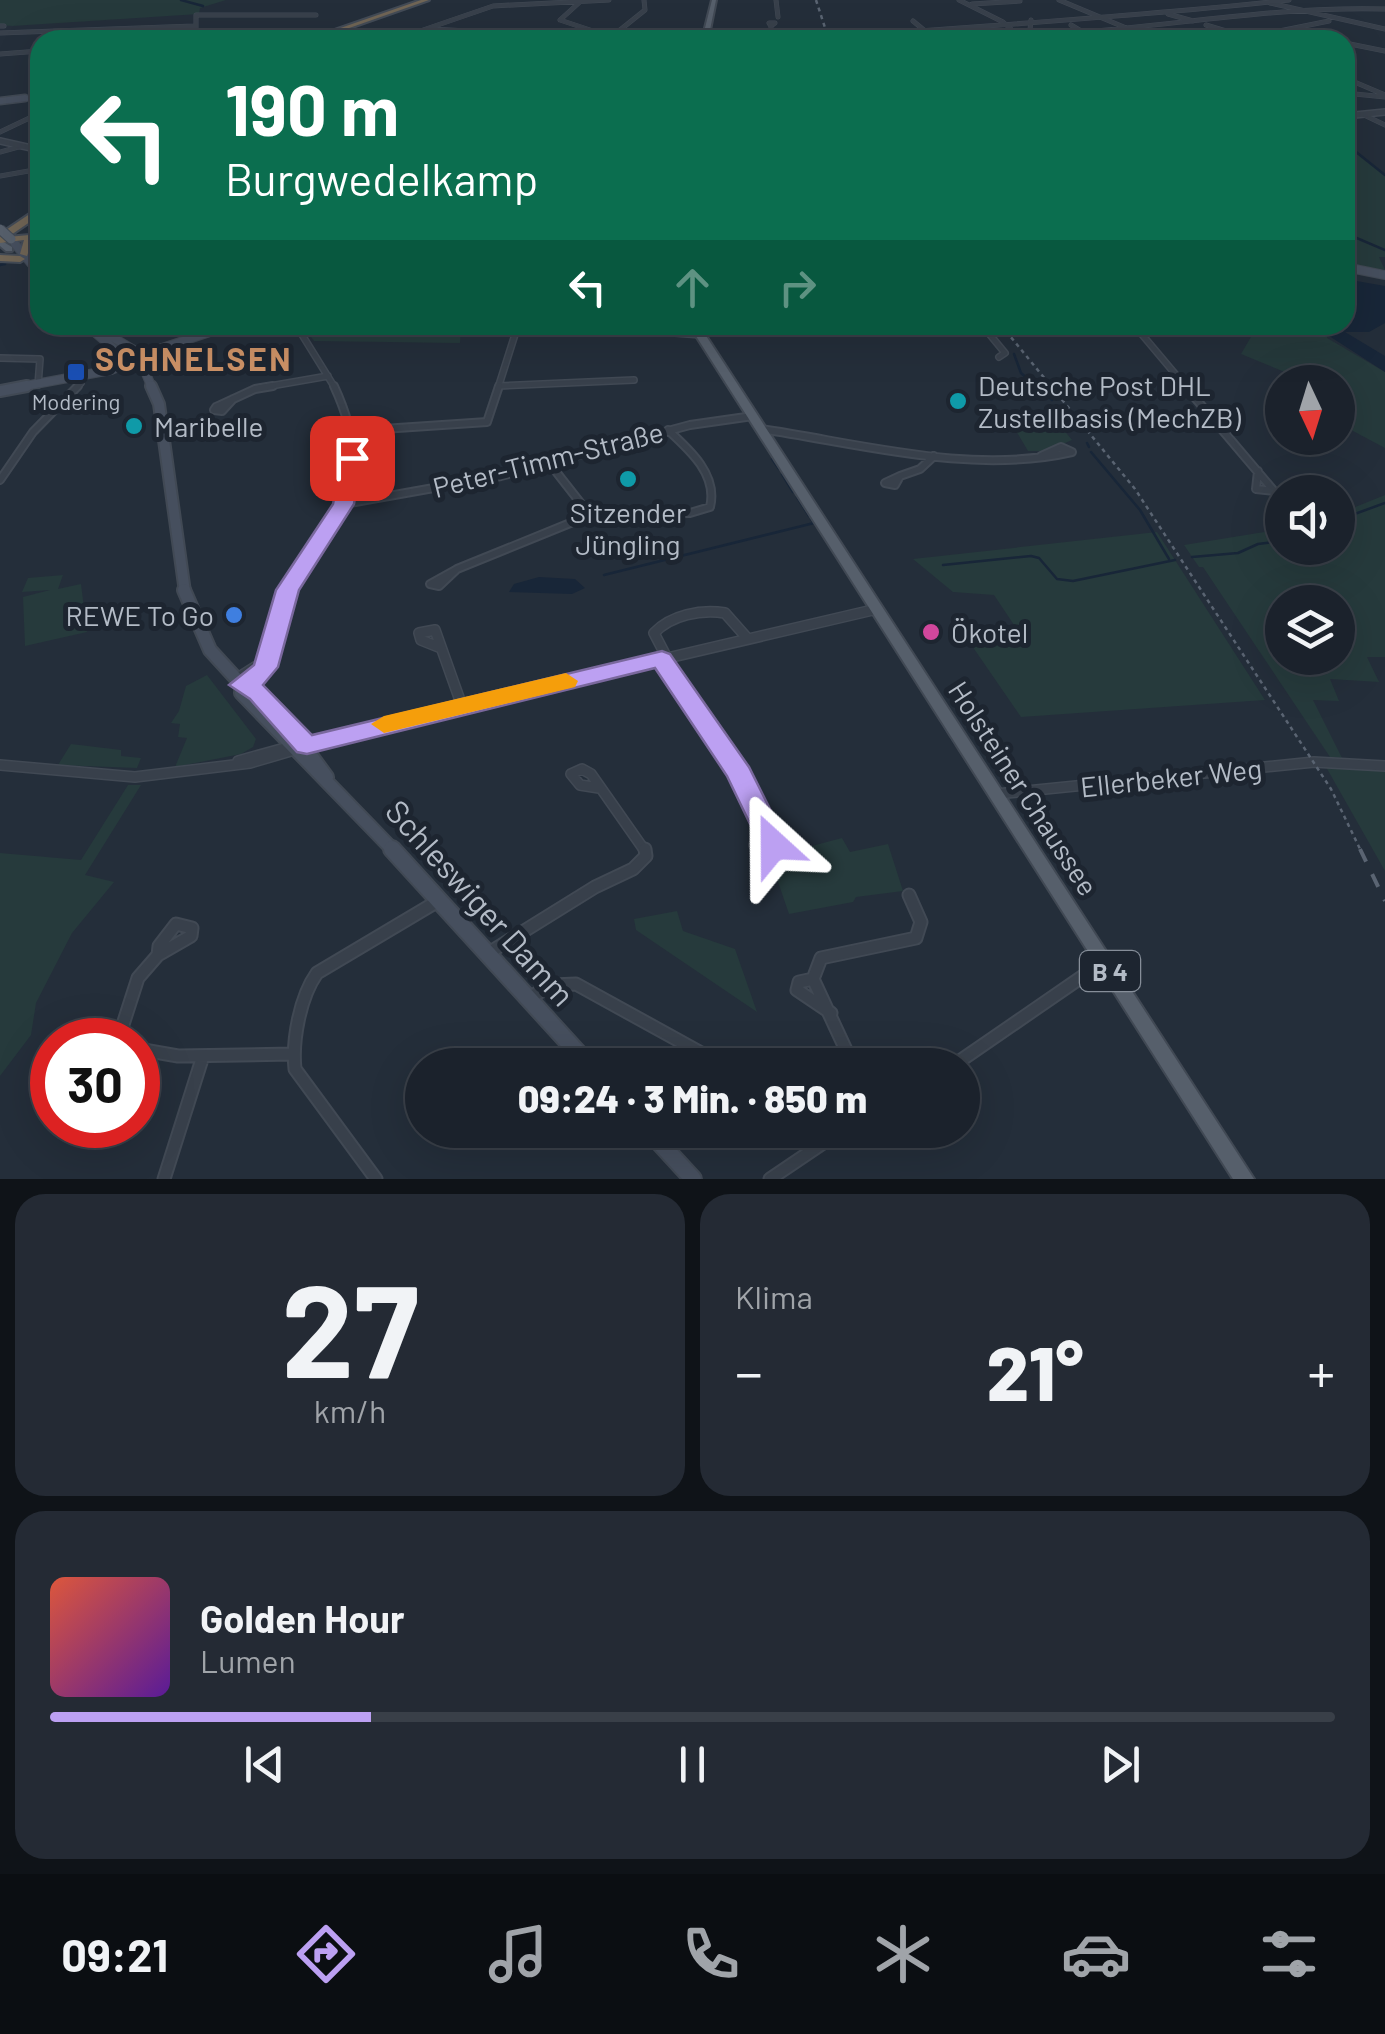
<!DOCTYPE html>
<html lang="de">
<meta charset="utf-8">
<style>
body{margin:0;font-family:Barlow,sans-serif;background:#242a34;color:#f1f3f6;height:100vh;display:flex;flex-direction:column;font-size:38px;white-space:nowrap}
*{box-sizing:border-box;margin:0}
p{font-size:32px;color:#a0a4a9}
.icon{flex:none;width:55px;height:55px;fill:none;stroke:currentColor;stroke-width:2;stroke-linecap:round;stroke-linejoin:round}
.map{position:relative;height:1179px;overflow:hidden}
.details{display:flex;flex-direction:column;gap:15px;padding:15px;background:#0f1318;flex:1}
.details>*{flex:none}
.top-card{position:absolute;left:30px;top:30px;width:1325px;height:305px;border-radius:30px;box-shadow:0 10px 40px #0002,0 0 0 2px #393f48;background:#0b6e4f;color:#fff;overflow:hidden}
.needle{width:65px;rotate:176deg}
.fabs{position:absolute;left:1265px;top:365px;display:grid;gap:20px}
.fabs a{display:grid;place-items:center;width:90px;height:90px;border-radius:50%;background:#1b222c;box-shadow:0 10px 40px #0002,0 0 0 2px #393f48;font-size:50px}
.speed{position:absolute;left:30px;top:1018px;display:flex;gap:20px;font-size:50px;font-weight:700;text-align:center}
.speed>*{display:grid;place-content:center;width:130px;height:130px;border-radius:50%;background:#1b222c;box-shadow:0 10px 40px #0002,0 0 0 2px #393f48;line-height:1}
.speed .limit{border:15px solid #d22;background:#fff;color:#111}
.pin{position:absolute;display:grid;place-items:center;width:85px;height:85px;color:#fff;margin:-42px;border-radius:20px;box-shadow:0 5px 15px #0006}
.me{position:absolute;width:110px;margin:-55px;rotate:336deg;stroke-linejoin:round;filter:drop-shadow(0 0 8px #0008)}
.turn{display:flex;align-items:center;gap:35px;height:210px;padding:0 30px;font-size:45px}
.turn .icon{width:130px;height:130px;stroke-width:2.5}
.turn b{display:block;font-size:70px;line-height:85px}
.lanes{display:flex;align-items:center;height:95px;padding:0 30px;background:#0003;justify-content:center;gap:50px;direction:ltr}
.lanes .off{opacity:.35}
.big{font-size:75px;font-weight:800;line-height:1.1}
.details .widget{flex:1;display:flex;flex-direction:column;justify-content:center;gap:15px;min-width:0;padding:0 35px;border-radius:30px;background:#242a34}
.details .dial{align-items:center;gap:0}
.dial b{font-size:130px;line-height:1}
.song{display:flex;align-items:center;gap:30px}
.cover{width:120px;height:120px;border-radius:15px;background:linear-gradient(135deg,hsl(10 70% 55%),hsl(270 70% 35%))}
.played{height:10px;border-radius:5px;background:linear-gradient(90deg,#bca0f2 25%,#393f48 25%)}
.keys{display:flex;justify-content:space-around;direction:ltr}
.heat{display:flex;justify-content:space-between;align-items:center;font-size:55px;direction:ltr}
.details .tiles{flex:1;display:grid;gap:15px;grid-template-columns:1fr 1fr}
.widget:last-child{grid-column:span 2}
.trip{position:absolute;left:405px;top:1048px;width:575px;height:100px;border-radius:50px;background:#1b222c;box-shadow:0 10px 40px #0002,0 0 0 2px #393f48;font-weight:800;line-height:100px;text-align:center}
.tab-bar{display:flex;height:160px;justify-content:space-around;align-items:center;background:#0b0e12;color:#a0a4a9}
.tab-bar .icon{width:70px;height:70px}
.tab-bar .current{color:#bca0f2}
.tab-bar b{font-size:45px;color:#f1f3f6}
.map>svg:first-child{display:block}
.green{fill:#263a3c;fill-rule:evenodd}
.water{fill:#182638}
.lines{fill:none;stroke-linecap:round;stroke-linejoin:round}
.stream{stroke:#182638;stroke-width:2.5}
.minor-far4-casing{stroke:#414954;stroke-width:5}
.minor-far3-casing{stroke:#414954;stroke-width:8}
.minor-far2-casing{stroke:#414954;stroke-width:10}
.minor-far1-casing{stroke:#414954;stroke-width:12}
.minor-casing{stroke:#414954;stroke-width:15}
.tertiary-far1-casing{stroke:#414954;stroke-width:5}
.tertiary-casing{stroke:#414954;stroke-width:8}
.secondary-far5-casing{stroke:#414954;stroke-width:6}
.secondary-far4-casing{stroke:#414954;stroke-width:9}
.secondary-far3-casing{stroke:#414954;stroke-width:10}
.secondary-far2-casing{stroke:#414954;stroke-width:14}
.secondary-far1-casing{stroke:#414954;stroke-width:16}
.secondary-casing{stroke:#414954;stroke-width:20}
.primary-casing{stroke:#414954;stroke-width:4}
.motorway-casing{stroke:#434b56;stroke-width:4}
.minor-far4{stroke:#38404b;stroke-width:4}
.minor-far3{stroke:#38404b;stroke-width:5}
.minor-far2{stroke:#38404b;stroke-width:6}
.minor-far1{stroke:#38404b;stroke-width:9}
.minor{stroke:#38404b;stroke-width:11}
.tertiary-far1{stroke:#38404b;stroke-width:4}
.tertiary{stroke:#38404b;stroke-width:5}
.secondary-far5{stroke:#464f5e;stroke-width:5}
.secondary-far4{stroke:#464f5e;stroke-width:6}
.secondary-far3{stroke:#464f5e;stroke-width:8}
.secondary-far2{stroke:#464f5e;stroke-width:10}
.secondary-far1{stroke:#464f5e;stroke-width:12}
.secondary{stroke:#464f5e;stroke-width:16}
.primary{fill:#565f6b;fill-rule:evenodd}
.motorway{fill:#706555;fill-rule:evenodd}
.rail-far1{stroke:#5a6472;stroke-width:2.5;stroke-dasharray:4 4;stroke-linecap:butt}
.rail{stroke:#5a6472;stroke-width:4;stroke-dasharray:14 14;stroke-linecap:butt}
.primary-bridge-casing{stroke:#414954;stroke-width:11;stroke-linecap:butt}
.primary-bridge{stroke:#565f6b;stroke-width:9}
.route{fill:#bca0f2;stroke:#7a689d;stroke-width:2.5}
.slow{fill:#f59e0b}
.transit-dot{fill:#1a4fb4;stroke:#1d2530;stroke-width:4}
.culture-dot{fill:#0f9aa8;stroke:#1d2530;stroke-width:4}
.shop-dot{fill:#3f7fe0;stroke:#1d2530;stroke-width:4}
.hotel-dot{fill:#d1479c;stroke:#1d2530;stroke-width:4}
.labels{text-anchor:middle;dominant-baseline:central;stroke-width:10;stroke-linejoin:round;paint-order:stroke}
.far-poi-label{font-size:22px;fill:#b3bbc6;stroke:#1d2530}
.shield{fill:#1d2530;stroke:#868e99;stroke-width:2.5}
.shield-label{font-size:25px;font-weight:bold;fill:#b3bbc6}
.poi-label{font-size:28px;fill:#b3bbc6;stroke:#1d2530;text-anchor:start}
.street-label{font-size:28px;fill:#b3bbc6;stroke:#1d2530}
.far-district-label{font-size:32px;font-weight:bold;letter-spacing:2.5px;fill:#cd9267;stroke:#1d2530}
.near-street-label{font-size:32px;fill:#b3bbc6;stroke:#1d2530}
</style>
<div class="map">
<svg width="1385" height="1179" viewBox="0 0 1385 1179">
<rect width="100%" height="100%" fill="#242e3a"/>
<path class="green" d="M 0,0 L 226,0 L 200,8 L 199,14 L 12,26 L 0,25 Z
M 1345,145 L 1385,176 L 1385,257 L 1379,257 L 1385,270 L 1345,263 Z
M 406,325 L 461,325 L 460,343 L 314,341 L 308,333 L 341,328 L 398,329 Z
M 1258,325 L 1308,330 L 1311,325 L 1339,327 L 1329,329 L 1327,338 L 1385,372 L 1385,448 L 1338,423 L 1338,382 L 1309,382 L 1241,354 Z
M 1053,417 L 1072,440 L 1046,451 L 1028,451 L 1009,419 Z
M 1385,495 L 1385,657 L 1367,657 L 1379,682 L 1330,679 L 1339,701 L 1313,700 L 1342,758 L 1330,757 L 1203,567 L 1199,567 L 1184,545 L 1282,529 L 1282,548 L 1338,548 L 1338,514 ZM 1282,602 L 1338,602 L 1338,658 L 1282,658 Z
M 1157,532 L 1265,700 L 1021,717 L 968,640 L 1016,628 L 994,595 L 953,592 L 913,559 Z
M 63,575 L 58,589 L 81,584 L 87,632 L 25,646 L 23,597 L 50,590 L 22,592 L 28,578 Z
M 207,675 L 256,739 L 253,747 L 241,754 L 175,767 L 187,738 L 178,737 L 180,724 L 171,723 L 179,711 L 186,686 Z
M 71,744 L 121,750 L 121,756 L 141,758 L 137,768 L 58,765 Z
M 1326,767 L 1385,771 L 1385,871 Z
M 128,785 L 141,785 L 85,875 L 114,882 L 72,933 L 36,1003 L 31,1035 L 0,1076 L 0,853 L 81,860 Z
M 842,838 L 850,852 L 888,844 L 903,891 L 856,897 L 853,902 L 789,914 L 777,879 L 778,855 Z
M 677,911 L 683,931 L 735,949 L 757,1012 L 636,930 L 634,919 Z"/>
<path class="water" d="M 1345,279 L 1385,286 L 1385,323 L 1369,332 L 1345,332 L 1385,356 L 1385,372 L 1323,332 L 1345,325 Z
M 539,577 L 575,579 L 585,588 L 572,594 L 509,592 L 514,584 Z"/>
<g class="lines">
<path class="stream" d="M 181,0 L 203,6
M 1345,143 L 1385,175
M 1345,233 L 1385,250
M 0,265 L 5,264
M 1014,354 L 1021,373 L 1052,400
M 1087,443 L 1089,447
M 1091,452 L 1140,510 L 1169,559
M 772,459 L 779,469
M 782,474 L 793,492
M 797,497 L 809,516
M 1338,520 L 1385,503
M 1192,557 L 1238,553 L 1258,544 L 1282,541
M 943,565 L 1031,556 L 1039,558 L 1057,579 L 1073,581 L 1175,560
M 604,575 L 814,523 L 811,519
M 941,722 L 946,730
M 951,738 L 955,744"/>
<g class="minor-far4-casing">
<path id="minor-far4" d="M 776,0 L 778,17
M 959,0 L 1003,22 L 1023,40
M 1059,0 L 1155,40
M 581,1 L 560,20 L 611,37
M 1270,3 L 1385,29
M 972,4 L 1020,1
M 1168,14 L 1193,21
M 913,21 L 936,40
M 769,23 L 775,23 L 771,26 Z
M 1071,25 L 1096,40
M 1206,25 L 1246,37
M 0,26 L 4,26
M 771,26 L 771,40
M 432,29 L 502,33
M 1293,30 L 1335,40
M 1083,32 C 1184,24 1284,6 1385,9
M 0,33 L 194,26
M 498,33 L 502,33
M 194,35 L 269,34
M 610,38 L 645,10 L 644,0
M 196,40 L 196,15 L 316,15
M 394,40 L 493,6 L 609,0
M 1029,40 L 1031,20
M 1235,40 L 1329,21
M 1345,43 L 1385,51
M 0,54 L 40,51
M 1345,78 L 1385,95
M 1345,93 L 1385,97
M 1364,115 L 1385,125
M 0,132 L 40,113
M 0,152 L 22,146
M 0,176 L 40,169"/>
</g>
<g class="minor-far3-casing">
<path id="minor-far3" d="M 296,325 L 335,388
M 568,325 L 701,335
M 982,325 L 1005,353 L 999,357
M 1134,325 L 1187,388
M 0,358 L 40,359 L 38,385
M 499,386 L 634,380
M 76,388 L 81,383 L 80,376
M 259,388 L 328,376
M 498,388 L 518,325"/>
</g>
<g class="minor-far2-casing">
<path id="minor-far2" d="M 1185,386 L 1274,491
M 216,407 L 255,389 L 273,386
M 216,407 L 214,410 L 222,411 L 233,399
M 761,429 C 862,444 971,475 1072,452 L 1061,447 L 1041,456
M 353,431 L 487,422 L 499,386
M 550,464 L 590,515 L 690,513 L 710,507 C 718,475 690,450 668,430
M 1258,471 L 1256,489 L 1274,491
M 900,476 L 895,485 L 885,483 Z
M 900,476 L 920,469 L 934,456
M 0,480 L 33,432 L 78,386
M 344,504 L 501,476 L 690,425 L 753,416
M 457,569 L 439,586 L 430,584 Z
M 457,569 L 590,515
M 286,592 C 329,510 382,489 334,386"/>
</g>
<g class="minor-far1-casing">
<path id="minor-far1" d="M 441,648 L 421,640 L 419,633 L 435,630 L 462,706
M 667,658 L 654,633 C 671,615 701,609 725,613 L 748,639
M 661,659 L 722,747 L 763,817
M 236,679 L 266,660
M 242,685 L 266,667 L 288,590
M 238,761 L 292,746
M 0,765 L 135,777 L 250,763 L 369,728 L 877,609
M 599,788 L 580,785 L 571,774 L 582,769 L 591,774 L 645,851
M 997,794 L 1314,762 L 1385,766
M 763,817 L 774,845 L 766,850 L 754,845 Z"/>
</g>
<g class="minor-casing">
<path id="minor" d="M 763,849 L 768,849
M 176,924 L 192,928 L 191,936 L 158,955 L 159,946 Z
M 487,954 L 595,887 L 633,869 L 646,856 L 645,849
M 813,979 L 821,958 L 916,938 L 921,922 L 909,895
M 813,979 L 853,1065
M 813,979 L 799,982 L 797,990 L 831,1013
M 528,998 L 553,985 L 576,984 L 723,1065
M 118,1040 L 138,978 L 158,955
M 138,1049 L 178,1056 L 292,1054
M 954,1065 L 1089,972 L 1105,966
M 164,1179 L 203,1056
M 376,1179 L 295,1069 C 292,1040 300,997 317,973 L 438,901
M 770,1179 L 838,1133 L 854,1130"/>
</g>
<g class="tertiary-far1-casing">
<path id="tertiary-far1" d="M 807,40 C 968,26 1129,18 1289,0"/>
</g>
<g class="tertiary-casing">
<path id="tertiary" d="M 1345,116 L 1385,112
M 0,141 L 40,150"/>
</g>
<g class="secondary-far5-casing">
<path id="secondary-far5" d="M 0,101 L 40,97"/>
</g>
<g class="secondary-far4-casing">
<path id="secondary-far4" d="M 0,101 L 25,98"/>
</g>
<g class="secondary-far3-casing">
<path id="secondary-far3" d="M 15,244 L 40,274
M 1345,267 L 1385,275
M 92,325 L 134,350 L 148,365 L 145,371 L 152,388
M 93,326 L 92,330 L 133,365
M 159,349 L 231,325
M 14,388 L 111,370 L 163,349"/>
</g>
<g class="secondary-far2-casing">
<path id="secondary-far2" d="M 151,386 L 159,404 L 185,592
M 0,391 L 27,386"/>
</g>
<g class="secondary-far1-casing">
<path id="secondary-far1" d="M 184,590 L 210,650 L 242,685 L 241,693 L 394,851
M 242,685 L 278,710 L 327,777"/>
</g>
<g class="secondary-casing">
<path id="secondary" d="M 392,849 L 589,1065
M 648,1130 L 693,1179"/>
</g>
<g class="primary-casing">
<path id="primary" d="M 712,0 L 716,0 L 708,40 L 702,40 Z
M 0,240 L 12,247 L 12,251 L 6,251 L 0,246 Z
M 689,325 L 699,325 L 1254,1179 L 1233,1179 Z"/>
</g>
<g class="motorway-casing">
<path id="motorway" d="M 421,0 L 429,0 L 315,40 L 306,40 Z
M 37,209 L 40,209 L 40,215 L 8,237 L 29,235 L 40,224 L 40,232 L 32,242 L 27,256 L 20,254 L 24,240 L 0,243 L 0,234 Z
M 0,255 L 20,256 L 25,259 L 20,262 L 0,261 Z"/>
</g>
<use href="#minor-far4" class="minor-far4"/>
<use href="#minor-far3" class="minor-far3"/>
<use href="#minor-far2" class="minor-far2"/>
<use href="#minor-far1" class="minor-far1"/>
<use href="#minor" class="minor"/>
<use href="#tertiary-far1" class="tertiary-far1"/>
<use href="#tertiary" class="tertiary"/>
<use href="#secondary-far5" class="secondary-far5"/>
<use href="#secondary-far4" class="secondary-far4"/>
<use href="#secondary-far3" class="secondary-far3"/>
<use href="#secondary-far2" class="secondary-far2"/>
<use href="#secondary-far1" class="secondary-far1"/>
<use href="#secondary" class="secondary"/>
<use href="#primary" class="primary"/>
<use href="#motorway" class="motorway"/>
<path class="rail-far1" d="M 816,0 L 829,40
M 1001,325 L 1135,489 L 1331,789 L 1361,851"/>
<path class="rail" d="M 1360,849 L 1385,901"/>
<g class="primary-bridge-casing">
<path id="primary-bridge" d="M 0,229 L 11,239"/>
</g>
<use href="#primary-bridge" class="primary-bridge"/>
</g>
<path class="route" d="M 352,452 L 361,458 L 354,504 L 299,590 L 278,667 L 263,685 L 312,735 L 662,651 L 670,654 L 749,767 L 788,845 L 784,853 L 774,856 L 764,853 L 727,776 L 655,668 L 307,754 L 297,752 L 250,699 L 229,685 L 254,665 L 276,590 L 333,504 L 342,458 Z"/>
<path class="slow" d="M 566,673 L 578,681 L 575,687 L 384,733 L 371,724 L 384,716 Z"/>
<rect class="transit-dot" x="66" y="362" width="20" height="20" rx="5"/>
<g class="culture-dot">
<circle cx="958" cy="401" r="10"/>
<circle cx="134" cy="426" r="10"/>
<circle cx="628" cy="479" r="10"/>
</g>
<circle class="shop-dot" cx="234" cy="615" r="10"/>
<circle class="hotel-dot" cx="931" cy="632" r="10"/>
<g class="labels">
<g class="far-poi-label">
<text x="76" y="401">Modering</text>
</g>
<rect class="shield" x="1080" y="951" width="60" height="40" rx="8"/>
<g class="shield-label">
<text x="1110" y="971">B 4</text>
</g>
<g class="poi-label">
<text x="978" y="385">Deutsche Post DHL<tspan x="978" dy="32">Zustellbasis (MechZB)</tspan></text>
<text x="154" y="426">Maribelle</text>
<text x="628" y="512" text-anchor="middle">Sitzender<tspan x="628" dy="32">Jüngling</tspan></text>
<text x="214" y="615" text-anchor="end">REWE To Go</text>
<text x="951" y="632">Ökotel</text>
</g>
<g class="street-label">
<text transform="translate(548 459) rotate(-14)">Peter-Timm-Straße</text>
<text transform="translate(1171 777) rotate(-6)">Ellerbeker Weg</text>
<text transform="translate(1024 788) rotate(57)">Holsteiner Chaussee</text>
</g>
<g class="far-district-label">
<text x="194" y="358">SCHNELSEN</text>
</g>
<g class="near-street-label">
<text transform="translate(481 902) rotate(48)">Schleswiger Damm</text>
</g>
</g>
</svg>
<div class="fabs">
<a><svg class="needle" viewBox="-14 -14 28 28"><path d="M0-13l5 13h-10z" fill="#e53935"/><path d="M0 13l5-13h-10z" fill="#a0a4a9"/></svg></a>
<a><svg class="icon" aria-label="sound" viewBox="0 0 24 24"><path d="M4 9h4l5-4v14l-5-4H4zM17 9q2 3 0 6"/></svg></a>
<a><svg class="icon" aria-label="layers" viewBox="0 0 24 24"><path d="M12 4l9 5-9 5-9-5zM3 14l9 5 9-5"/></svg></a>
</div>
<div class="speed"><div class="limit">30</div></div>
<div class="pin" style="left:352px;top:458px;background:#d93025"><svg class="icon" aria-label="arrive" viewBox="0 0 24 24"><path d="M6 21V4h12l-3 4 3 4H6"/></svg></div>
<svg class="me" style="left:774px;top:845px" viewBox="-20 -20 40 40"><path d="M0-17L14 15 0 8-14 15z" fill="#bca0f2" stroke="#fff" stroke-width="4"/></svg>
<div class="trip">09:24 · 3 Min. · 850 m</div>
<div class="top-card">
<div class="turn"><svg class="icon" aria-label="left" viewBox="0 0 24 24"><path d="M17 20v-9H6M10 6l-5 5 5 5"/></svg><div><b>190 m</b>Burgwedelkamp</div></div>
<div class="lanes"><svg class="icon" aria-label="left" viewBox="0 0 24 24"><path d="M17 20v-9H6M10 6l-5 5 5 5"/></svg><svg class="icon off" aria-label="ahead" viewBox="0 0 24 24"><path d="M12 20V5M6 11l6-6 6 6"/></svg><svg class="icon off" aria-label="right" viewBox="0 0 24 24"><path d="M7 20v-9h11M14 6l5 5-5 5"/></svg></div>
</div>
</div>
<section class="details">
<div class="tiles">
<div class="widget dial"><b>27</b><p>km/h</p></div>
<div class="widget"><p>Klima</p>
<div class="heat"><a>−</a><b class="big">21°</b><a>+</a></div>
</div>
<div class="widget">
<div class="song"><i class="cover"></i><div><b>Golden Hour</b><p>Lumen</p></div></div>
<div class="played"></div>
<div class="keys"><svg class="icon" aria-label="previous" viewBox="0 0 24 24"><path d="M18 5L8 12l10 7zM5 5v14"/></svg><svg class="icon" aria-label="pause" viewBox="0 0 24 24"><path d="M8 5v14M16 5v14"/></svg><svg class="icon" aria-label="next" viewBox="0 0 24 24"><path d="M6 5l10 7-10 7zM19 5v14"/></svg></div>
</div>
</div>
</section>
<nav class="tab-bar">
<b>09:21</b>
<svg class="icon current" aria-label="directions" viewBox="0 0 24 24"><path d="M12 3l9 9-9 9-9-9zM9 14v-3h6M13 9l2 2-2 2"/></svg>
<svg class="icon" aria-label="music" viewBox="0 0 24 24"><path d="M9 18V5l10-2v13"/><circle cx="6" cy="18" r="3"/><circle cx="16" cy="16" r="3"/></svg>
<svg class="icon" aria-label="phone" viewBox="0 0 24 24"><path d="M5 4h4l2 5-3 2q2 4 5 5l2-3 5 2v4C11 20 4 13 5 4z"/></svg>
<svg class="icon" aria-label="climate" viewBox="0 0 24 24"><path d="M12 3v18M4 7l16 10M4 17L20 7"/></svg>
<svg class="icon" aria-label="car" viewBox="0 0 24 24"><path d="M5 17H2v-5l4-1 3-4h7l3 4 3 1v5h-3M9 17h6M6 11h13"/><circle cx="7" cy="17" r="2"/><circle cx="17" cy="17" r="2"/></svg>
<svg class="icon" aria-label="filters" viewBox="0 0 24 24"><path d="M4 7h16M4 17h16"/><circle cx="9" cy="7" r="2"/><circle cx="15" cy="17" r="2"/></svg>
</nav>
